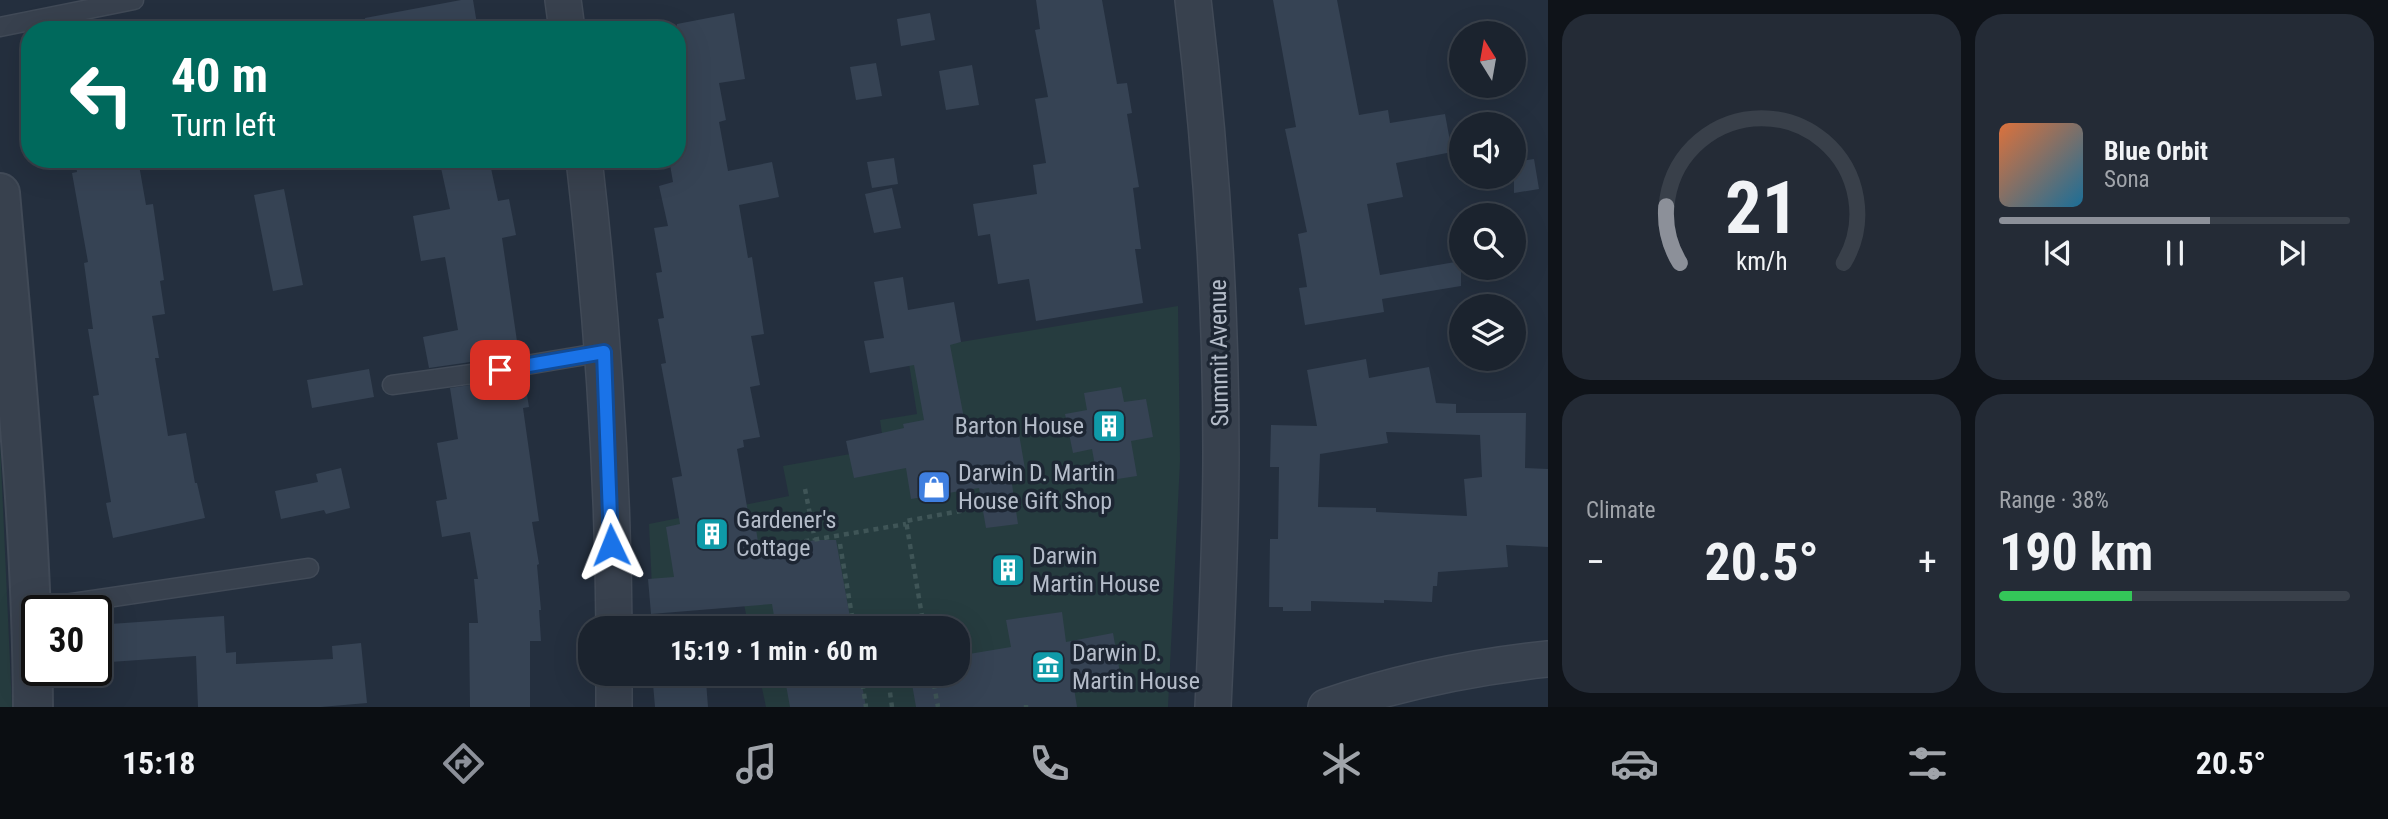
<!DOCTYPE html>
<meta charset="utf-8">
<style>
body{margin:0;font-family:"Roboto Condensed",sans-serif;background:#242b36;color:#f1f3f6;height:100vh;display:flex;flex-direction:column;font-size:26px;white-space:nowrap}
*{box-sizing:border-box;margin:0}
p{font-size:23px;color:#a0a4aa}
.icon{flex:none;width:38px;height:38px;fill:none;stroke:currentColor;stroke-width:2;stroke-linecap:round;stroke-linejoin:round}
.map{position:relative;flex:1;overflow:hidden}
.drawer{display:flex;flex-direction:column;gap:14px;padding:14px;background:#0f1319;width:840px}
.drawer>*{flex:none}
.hud{position:absolute;left:21px;top:21px;width:665px;height:147px;border-radius:28px;box-shadow:0 7px 28px #0002,0 0 0 2px #39404a;background:#00695c;color:#fff;overflow:hidden}
.needle{width:46px;rotate:349deg}
.controls{position:absolute;left:1449px;top:21px;display:grid;gap:14px}
.controls a{display:grid;place-items:center;width:77px;height:77px;border-radius:50%;background:#1b232e;box-shadow:0 7px 28px #0002,0 0 0 2px #39404a;font-size:35px}
.speed{position:absolute;left:21px;top:595px;display:flex;gap:14px;font-size:35px;font-weight:700;text-align:center}
.speed>*{display:grid;place-content:center;width:91px;height:91px;border-radius:50%;background:#1b232e;box-shadow:0 7px 28px #0002,0 0 0 2px #39404a;line-height:1}
.speed .limit{border:4px solid #111;border-radius:10px;background:#fff;color:#111}
.pin{position:absolute;display:grid;place-items:center;width:60px;height:60px;color:#fff;margin:-30px;border-radius:14px;box-shadow:0 4px 10px #0006}
.me{position:absolute;width:77px;margin:-38px;rotate:358deg;stroke-linejoin:round;filter:drop-shadow(0 0 5px #0008)}
.turn{display:flex;align-items:center;gap:24px;height:147px;padding:0 35px;font-size:32px}
.turn .icon{width:91px;height:91px;stroke-width:2.5}
.turn b{display:block;font-size:49px;line-height:60px}
.big{font-size:52px;font-weight:700;line-height:1.1}
.drawer .card{flex:1;display:flex;flex-direction:column;justify-content:center;gap:10px;min-width:0;padding:0 24px;border-radius:28px;background:#242b36}
.drawer .dial{align-items:center;gap:0}
.dial svg{height:182px;overflow:visible;fill:none;stroke:#39404a;stroke-width:7;stroke-linecap:round;text-anchor:middle}
.dial text{fill:#f1f3f6;stroke:none}
.song{display:flex;align-items:center;gap:21px}
.cover{width:84px;height:84px;border-radius:10px;background:linear-gradient(135deg,hsl(20 70% 55%),hsl(200 70% 35%))}
.played{height:7px;border-radius:4px;background:linear-gradient(90deg,#8c9099 60%,#39404a 60%)}
.keys{display:flex;justify-content:space-around;direction:ltr}
.heat{display:flex;justify-content:space-between;align-items:center;font-size:38px;direction:ltr}
.charge{height:10px;border-radius:5px;background:linear-gradient(90deg,#34c759 38%,#39404a 0)}
.drawer .tiles{flex:1;display:grid;gap:14px;grid-template-columns:repeat(2,1fr)}
.trip{position:absolute;left:578px;top:616px;width:392px;height:70px;border-radius:28px;background:#1b232e;box-shadow:0 7px 28px #0002,0 0 0 2px #39404a;font-weight:700;line-height:70px;text-align:center}
.tab-bar{display:flex;height:112px;justify-content:space-around;align-items:center;background:#0b0e12;color:#a0a4aa}
.tab-bar .icon{width:49px;height:49px}
.tab-bar .on{color:#8c9099}
.tab-bar b{font-size:32px;color:#f1f3f6}
main{display:flex;flex:1;min-height:0}
.map>svg:first-child{display:block}
.green{fill:#263c3f}
.building{fill:#364354;fill-rule:evenodd}
.lines{fill:none;stroke-linecap:round;stroke-linejoin:round}
.service-casing{stroke:#414a57;stroke-width:21}
.minor-casing{stroke:#414a57;stroke-width:38}
.tertiary-casing{stroke:#414a57;stroke-width:42}
.path{stroke:#3f5557;stroke-width:4.5;stroke-dasharray:5 5;stroke-linecap:butt}
.service{stroke:#38414e;stroke-width:18}
.minor{stroke:#38414e;stroke-width:35}
.tertiary{stroke:#38414e;stroke-width:38}
.route-casing{stroke:#114b97;stroke-width:18}
.route{stroke:#1a73e8;stroke-width:12}
.labels{text-anchor:middle;dominant-baseline:central;stroke-width:7;stroke-linejoin:round;paint-order:stroke}
.street-label{font-size:24px;fill:#b4bcc9;stroke:#1d2633}
.poi-label{font-size:24px;fill:#b4bcc9;stroke:#1d2633;text-anchor:start}
</style>
<main>
<div class="map">
<svg width="1548" height="707" viewBox="0 0 1548 707">
<rect width="100%" height="100%" fill="#242f3e"/>
<path class="green" d="M 1178,306 L 1180,461 L 1168,707 L 766,707 L 759,674 L 957,674 L 957,628 L 749,628 L 737,572 L 652,587 L 649,524 L 789,496 L 783,466 L 884,448 L 880,420 L 917,414 L 907,351 Z
M 0,442 L 12,707 L 0,707 Z"/>
<path class="building" d="M 461,0 L 473,0 L 478,30 L 366,30 L 365,18 Z
M 1036,0 L 1102,0 L 1117,84 L 1127,83 L 1132,113 L 1127,114 L 1139,187 L 1133,188 L 1141,249 L 1135,249 L 1143,303 L 1036,321 L 1029,279 L 998,284 L 990,234 L 978,236 L 973,204 L 1037,194 L 1033,165 L 1046,163 L 1035,99 L 1048,97 L 1035,30 L 1040,29 Z
M 1273,0 L 1337,0 L 1359,115 L 1388,110 L 1390,123 L 1445,114 L 1452,152 L 1396,163 L 1403,197 L 1367,204 L 1380,275 L 1461,261 L 1461,286 L 1382,299 L 1384,312 L 1305,325 L 1299,288 L 1307,287 L 1298,234 L 1307,232 L 1285,129 L 1296,127 Z
M 734,13 L 745,79 L 719,83 L 726,120 L 719,122 L 728,171 L 772,162 L 779,197 L 739,205 L 748,258 L 752,257 L 764,334 L 751,336 L 760,385 L 750,387 L 760,437 L 743,440 L 744,447 L 737,449 L 749,518 L 754,517 L 760,554 L 815,540 L 836,540 L 852,628 L 776,628 L 772,604 L 651,614 L 648,579 L 674,577 L 666,527 L 680,524 L 672,478 L 682,476 L 661,364 L 666,363 L 658,319 L 664,318 L 656,273 L 662,272 L 654,228 L 668,226 L 659,186 L 673,182 L 669,159 L 677,159 L 677,24 Z
M 930,13 L 935,40 L 901,46 L 897,19 Z
M 876,63 L 882,96 L 856,100 L 850,67 Z
M 972,65 L 979,105 L 946,110 L 939,71 Z
M 894,158 L 898,184 L 872,188 L 867,162 Z
M 75,159 L 138,159 L 146,205 L 153,204 L 164,280 L 160,281 L 165,314 L 152,316 L 159,358 L 155,358 L 168,436 L 186,433 L 195,483 L 197,483 L 205,518 L 113,538 L 106,503 L 111,502 L 93,396 L 99,395 L 88,329 L 93,329 L 84,263 L 88,262 L 72,173 L 77,172 Z
M 439,159 L 489,159 L 498,201 L 509,199 L 516,235 L 502,238 L 519,355 L 429,368 L 423,337 L 458,330 L 445,257 L 421,261 L 413,216 L 450,209 Z
M 1534,159 L 1539,189 L 1514,193 L 1514,162 Z
M 892,188 L 901,228 L 874,233 L 865,194 Z
M 284,189 L 303,285 L 273,291 L 254,195 Z
M 903,277 L 908,310 L 954,302 L 961,342 L 950,345 L 967,434 L 1001,429 L 1002,437 L 1019,434 L 1025,469 L 1010,471 L 1018,524 L 986,528 L 979,488 L 911,499 L 906,468 L 854,478 L 846,441 L 904,428 L 903,424 L 924,420 L 914,365 L 870,373 L 864,341 L 884,338 L 874,282 Z
M 1366,359 L 1369,378 L 1429,367 L 1436,403 L 1456,404 L 1456,413 L 1526,413 L 1525,468 L 1548,469 L 1548,547 L 1506,545 L 1508,567 L 1438,572 L 1437,586 L 1433,586 L 1432,602 L 1384,600 L 1384,603 L 1311,601 L 1311,611 L 1283,611 L 1283,607 L 1269,607 L 1270,539 L 1278,539 L 1279,467 L 1270,467 L 1271,425 L 1317,426 L 1307,370 ZM 1386,432 L 1480,435 L 1482,477 L 1464,479 L 1467,516 L 1376,512 L 1376,508 L 1318,507 L 1320,454 L 1388,443 Z
M 369,369 L 374,397 L 312,408 L 307,380 Z
M 524,377 L 529,407 L 523,408 L 539,521 L 532,522 L 539,564 L 537,565 L 541,610 L 539,610 L 541,641 L 530,641 L 530,707 L 470,707 L 469,623 L 478,623 L 474,579 L 478,579 L 470,532 L 442,537 L 436,501 L 447,499 L 437,443 L 458,439 L 450,388 Z
M 1121,387 L 1124,402 L 1146,399 L 1153,437 L 1131,441 L 1137,476 L 1098,482 L 1092,449 L 1073,453 L 1065,414 L 1087,410 L 1084,393 Z
M 341,468 L 350,508 L 326,514 L 324,510 L 281,519 L 275,491 L 318,482 L 316,474 Z
M 1062,612 L 1066,642 L 1113,633 L 1120,673 L 1073,682 L 1077,707 L 916,707 L 912,684 L 954,677 L 954,674 L 957,674 L 957,656 L 1011,647 L 1006,620 Z
M 224,616 L 226,653 L 236,652 L 236,664 L 333,659 L 332,646 L 361,643 L 367,703 L 321,707 L 198,707 L 196,656 L 96,663 L 96,625 Z
M 784,674 L 860,674 L 866,707 L 790,707 Z
M 706,681 L 708,707 L 655,707 L 653,684 Z"/>
<g class="lines">
<g class="service-casing">
<path id="service" d="M 0,27 L 134,0
M 392,385 L 479,373 L 604,352
M 32,609 L 309,568"/>
</g>
<g class="minor-casing">
<path id="minor" d="M 563,0 L 567,30
M 1193,0 C 1211,150 1221,301 1221,452 C 1221,537 1217,622 1213,707
M 584,159 C 602,315 613,471 614,628
M 614,674 L 614,707
M 1326,707 C 1399,682 1471,667 1548,659"/>
</g>
<g class="tertiary-casing">
<path id="tertiary" d="M 0,193 C 15,365 32,535 33,707"/>
</g>
<path class="path" d="M 805,489 L 815,540
M 840,544 L 854,628
M 765,548 L 906,524
M 924,628 L 906,521 L 982,507
M 861,674 L 866,707
M 932,674 L 938,707
M 863,682 L 888,678 L 892,707
M 1026,705 L 1026,707"/>
<use href="#service" class="service"/>
<use href="#minor" class="minor"/>
<use href="#tertiary" class="tertiary"/>
</g>
<g class="lines">
<g class="route-casing">
<path id="route" d="M 500,370 L 604,352 L 611,545"/>
</g>
<use href="#route" class="route"/>
</g>
<defs>
<g id="building-square" transform="scale(1.75)"><rect x="-9" y="-9" width="18" height="18" rx="4" fill="#0f9aa8" stroke="#1d2633"/><path d="M-4-6H4V6H1V3H-1V6H-4ZM-2.5-4.3h1.7v1.8h-1.7ZM.8-4.3h1.7v1.8H.8ZM-2.5-1h1.7V.8h-1.7ZM.8-1h1.7V.8H.8Z" fill="#fff"/></g>
<g id="shop-square" transform="scale(1.75)"><rect x="-9" y="-9" width="18" height="18" rx="4" fill="#3f7fe0" stroke="#1d2633"/><path d="M-5-2.5h2.3a2.7 3.5 0 0 1 5.4 0H5L5.5 6h-11ZM-1.5-2.5h3a1.5 2.3 0 0 0-3 0Z" fill="#fff"/></g>
<g id="museum-square" transform="scale(1.75)"><rect x="-9" y="-9" width="18" height="18" rx="4" fill="#0f9aa8" stroke="#1d2633"/><path d="M0-6L6-3V-2H-6V-3ZM-5-1h2V3h-2ZM-1-1h2V3h-2ZM3-1h2V3H3ZM-6 4H6V6H-6Z" fill="#fff"/></g>
</defs>
<g fill-rule="evenodd">
<use href="#building-square" x="1109" y="426"/>
<use href="#shop-square" x="934" y="487"/>
<use href="#building-square" x="712" y="534"/>
<use href="#building-square" x="1008" y="570"/>
<use href="#museum-square" x="1048" y="667"/>
</g>
<g class="labels">
<g class="street-label">
<text transform="translate(1219 353) rotate(-91)">Summit Avenue</text>
</g>
<g class="poi-label">
<text x="1084" y="426" text-anchor="end">Barton House</text>
<text x="958" y="473">Darwin D. Martin<tspan x="958" dy="28">House Gift Shop</tspan></text>
<text x="736" y="520">Gardener's<tspan x="736" dy="28">Cottage</tspan></text>
<text x="1032" y="556">Darwin<tspan x="1032" dy="28">Martin House</tspan></text>
<text x="1072" y="653">Darwin D.<tspan x="1072" dy="28">Martin House</tspan></text>
</g>
</g>
</svg>
<div class="controls">
<a><svg class="needle" viewBox="-14 -14 28 28"><path d="M0-13l5 13h-10z" fill="#e53935"/><path d="M0 13l5-13h-10z" fill="#a0a4aa"/></svg></a>
<a><svg class="icon" aria-label="sound" viewBox="0 0 24 24"><path d="M4 9h4l5-4v14l-5-4H4zM17 9q2 3 0 6"/></svg></a>
<a><svg class="icon" aria-label="search" viewBox="0 0 24 24"><circle cx="10" cy="10" r="6"/><path d="M15 15l6 6"/></svg></a>
<a><svg class="icon" aria-label="layers" viewBox="0 0 24 24"><path d="M12 4l9 5-9 5-9-5zM3 14l9 5 9-5"/></svg></a>
</div>
<div class="speed"><div class="limit">30</div></div>
<div class="pin" style="left:500px;top:370px;background:#d93025"><svg class="icon" aria-label="arrive" viewBox="0 0 24 24"><path d="M6 21V4h12l-3 4 3 4H6"/></svg></div>
<svg class="me" style="left:611px;top:545px" viewBox="-20 -20 40 40"><path d="M0-17L14 15 0 8-14 15z" fill="#1a73e8" stroke="#fff" stroke-width="4"/></svg>
<div class="trip">15:19 · 1 min · 60 m</div>
<div class="hud">
<div class="turn"><svg class="icon" aria-label="left" viewBox="0 0 24 24"><path d="M17 20v-9H6M10 6l-5 5 5 5"/></svg><div><b>40 m</b>Turn left</div></div>
</div>
</div>
<section class="drawer">
<div class="tiles">
<div class="card dial"><svg viewBox="0 0 100 80">
<path d="M14 69A42 42 0 1 1 86 69"/>
<path d="M14 69A42 42 0 0 1 8 44" stroke="#8c9099"/>
<text x="50" y="56" font-size="32" font-weight="700">21</text>
<text x="50" y="72" font-size="11">km/h</text>
</svg></div>
<div class="card">
<div class="song"><i class="cover"></i><div><b>Blue Orbit</b><p>Sona</p></div></div>
<div class="played"></div>
<div class="keys"><svg class="icon" aria-label="previous" viewBox="0 0 24 24"><path d="M18 5L8 12l10 7zM5 5v14"/></svg><svg class="icon" aria-label="pause" viewBox="0 0 24 24"><path d="M8 5v14M16 5v14"/></svg><svg class="icon" aria-label="next" viewBox="0 0 24 24"><path d="M6 5l10 7-10 7zM19 5v14"/></svg></div>
</div>
<div class="card"><p>Climate</p>
<div class="heat"><a>−</a><b class="big">20.5°</b><a>+</a></div>
</div>
<div class="card"><p>Range · 38%</p><b class="big">190 km</b><div class="charge"></div></div>
</div>
</section>
</main>
<nav class="tab-bar">
<b>15:18</b>
<svg class="icon on" aria-label="directions" viewBox="0 0 24 24"><path d="M12 3l9 9-9 9-9-9zM9 14v-3h6M13 9l2 2-2 2"/></svg>
<svg class="icon" aria-label="music" viewBox="0 0 24 24"><path d="M9 18V5l10-2v13"/><circle cx="6" cy="18" r="3"/><circle cx="16" cy="16" r="3"/></svg>
<svg class="icon" aria-label="phone" viewBox="0 0 24 24"><path d="M5 4h4l2 5-3 2q2 4 5 5l2-3 5 2v4C11 20 4 13 5 4z"/></svg>
<svg class="icon" aria-label="climate" viewBox="0 0 24 24"><path d="M12 3v18M4 7l16 10M4 17L20 7"/></svg>
<svg class="icon" aria-label="car" viewBox="0 0 24 24"><path d="M5 17H2v-5l4-1 3-4h7l3 4 3 1v5h-3M9 17h6M6 11h13"/><circle cx="7" cy="17" r="2"/><circle cx="17" cy="17" r="2"/></svg>
<svg class="icon" aria-label="filters" viewBox="0 0 24 24"><path d="M4 7h16M4 17h16"/><circle cx="9" cy="7" r="2"/><circle cx="15" cy="17" r="2"/></svg>
<b>20.5°</b>
</nav>
